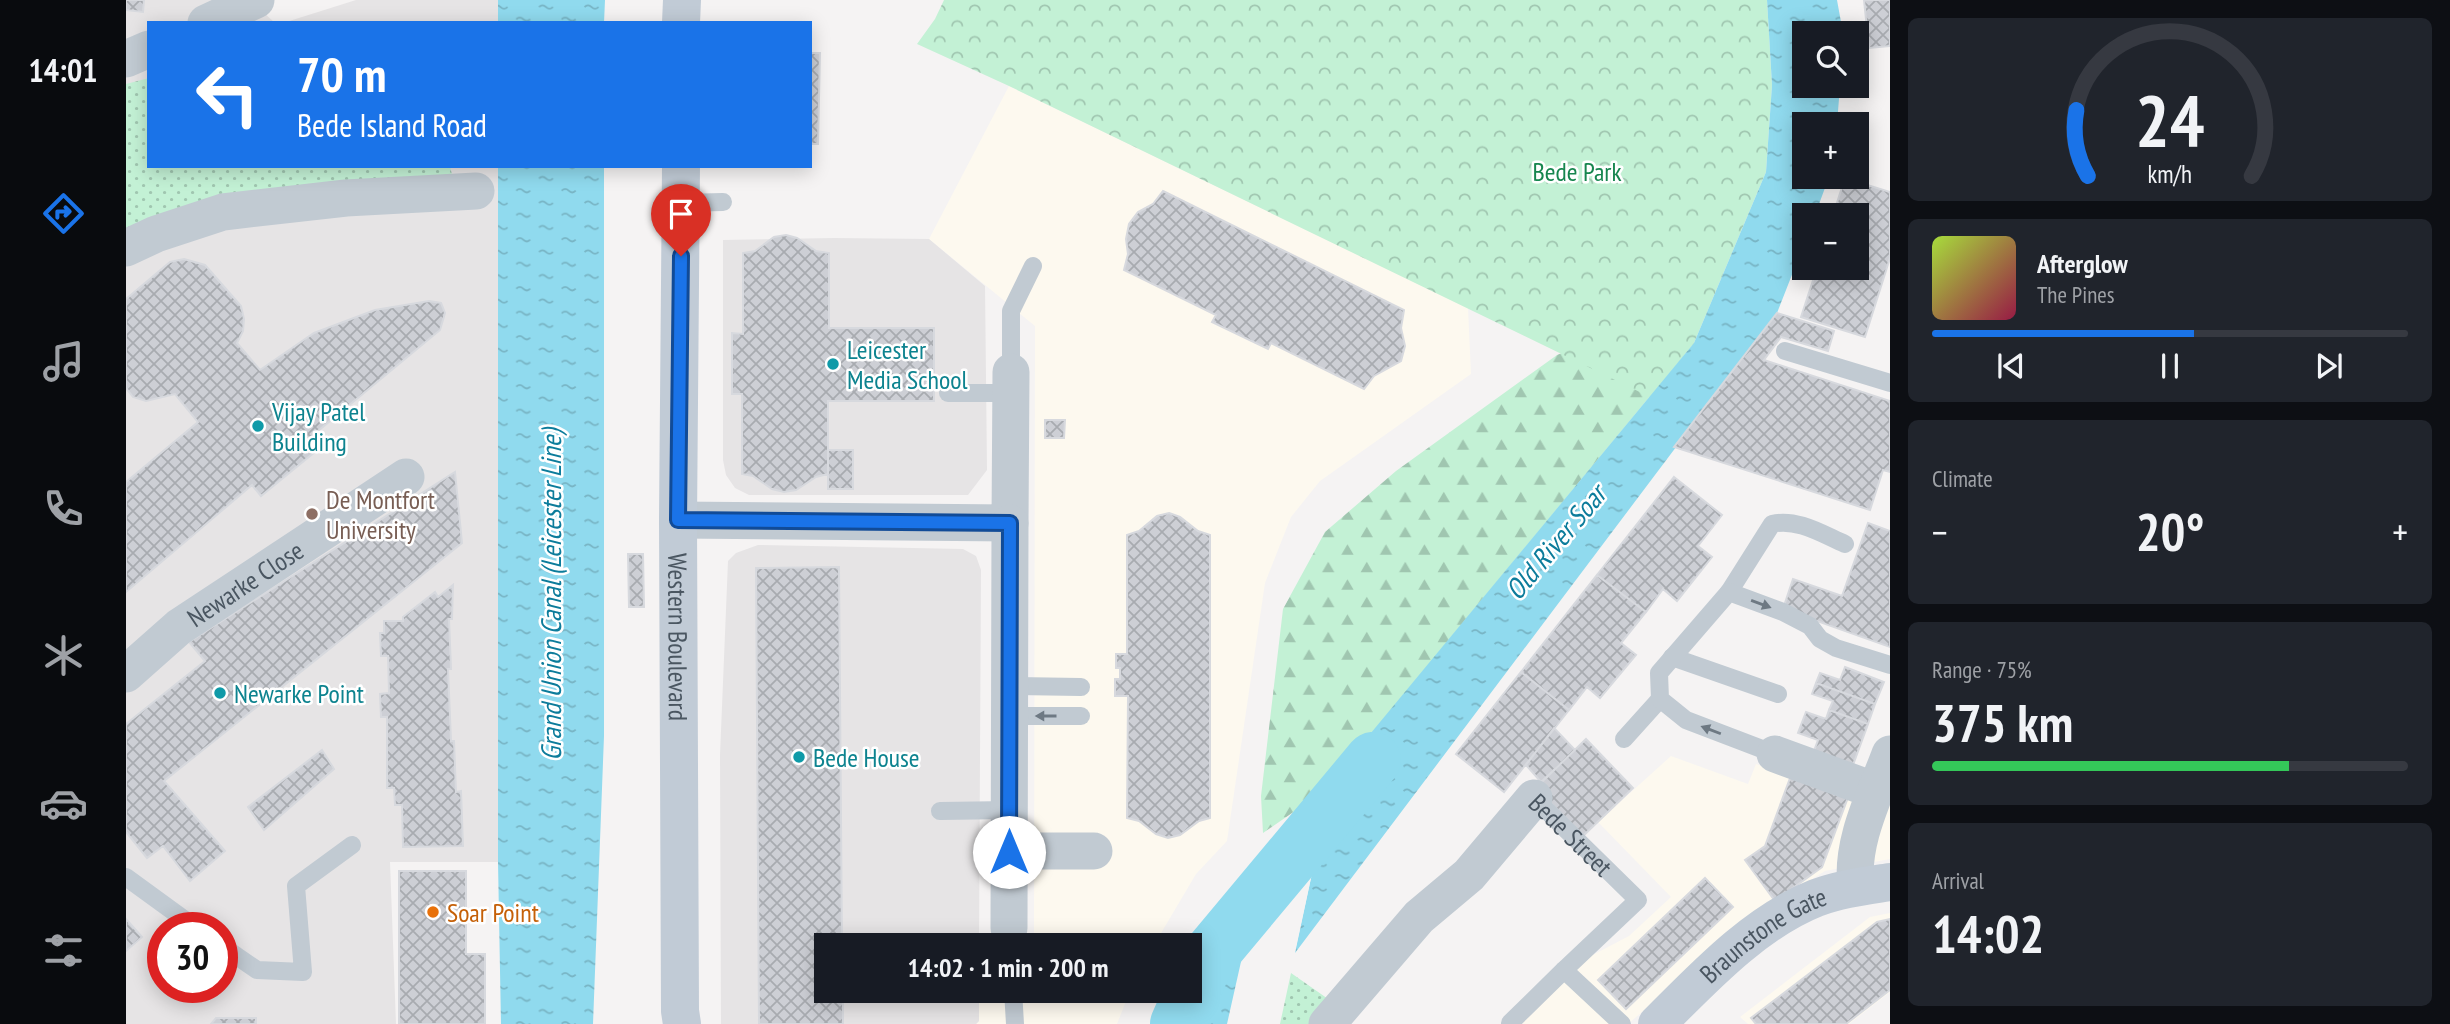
<!DOCTYPE html>
<meta charset="utf-8">
<style>
body{margin:0;font-family:"PT Sans Narrow",sans-serif;background:#20242c;color:#f1f3f6;height:100vh;display:flex;flex-direction:column;font-size:26px;white-space:nowrap}
*{box-sizing:border-box;margin:0}
p{font-size:23px;color:#9ea1a6}
.icon{flex:none;width:38px;height:38px;fill:none;stroke:currentColor;stroke-width:2;stroke-linecap:round;stroke-linejoin:round}
.map{position:relative;flex:1;overflow:hidden}
.side{display:flex;flex-direction:column;gap:18px;padding:18px;background:#0d0f14;width:560px}
.side>*{flex:none}
.banner{position:absolute;left:21px;top:21px;width:665px;height:147px;border-radius:0px;box-shadow:0 4px 18px #0003;background:#1a73e8;color:#fff;overflow:hidden}
.buttons{position:absolute;left:1666px;top:21px;display:grid;gap:14px}
.buttons a{display:grid;place-items:center;width:77px;height:77px;border-radius:0px;background:#171b24;box-shadow:0 4px 18px #0003;font-size:35px}
.speed{position:absolute;left:21px;top:912px;display:flex;gap:14px;font-size:35px;font-weight:700;text-align:center}
.speed>*{display:grid;place-content:center;width:91px;height:91px;border-radius:50%;background:#171b24;box-shadow:0 4px 18px #0003;line-height:1}
.speed .limit{border:10px solid #d22;background:#fff;color:#111}
.pin{position:absolute;display:grid;place-items:center;width:60px;height:60px;color:#fff;margin:-72px -30px;border-radius:50% 50% 50% 0;rotate:-45deg;box-shadow:0 0 7px #0007}
.pin .icon{rotate:45deg}
.me{position:absolute;width:77px;margin:-38px;rotate:0deg;stroke-linejoin:round;filter:drop-shadow(0 0 5px #0008)}
.turn{display:flex;align-items:center;gap:24px;height:147px;padding:0 35px;font-size:32px}
.turn .icon{width:91px;height:91px;stroke-width:2.5}
.turn b{display:block;font-size:49px;line-height:60px}
.big{font-size:52px;font-weight:700;line-height:1.1}
.side .tile{flex:1;display:flex;flex-direction:column;justify-content:center;gap:10px;min-width:0;padding:0 24px;border-radius:10px;background:#20242c}
.side .dial{align-items:center;gap:0}
.dial svg{height:182px;overflow:visible;fill:none;stroke:#363941;stroke-width:7;stroke-linecap:round;text-anchor:middle}
.dial text{fill:#f1f3f6;stroke:none}
.song{display:flex;align-items:center;gap:21px}
.cover{width:84px;height:84px;border-radius:10px;background:linear-gradient(135deg,hsl(80 70% 55%),hsl(340 70% 35%))}
.played{height:7px;border-radius:4px;background:linear-gradient(90deg,#1a73e8 55%,#363941 55%)}
.keys{display:flex;justify-content:space-around;direction:ltr}
.heat{display:flex;justify-content:space-between;align-items:center;font-size:38px;direction:ltr}
.charge{height:10px;border-radius:5px;background:linear-gradient(90deg,#34c759 75%,#363941 0)}
.trip{position:absolute;left:688px;top:933px;width:388px;height:70px;border-radius:0px;background:#171b24;box-shadow:0 4px 18px #0003;font-weight:700;line-height:70px;text-align:center}
main{display:flex;flex:1;min-height:0}
.tab-bar{display:flex;flex-direction:column;width:126px;justify-content:space-around;align-items:center;background:#090b0e;color:#9ea1a6}
.tab-bar .icon{width:49px;height:49px}
.tab-bar .selected{color:#1a73e8}
.tab-bar b{font-size:32px;color:#f1f3f6}
.map>svg:first-child{display:block}
.commercial{fill:#fdf9ef}
.education{fill:#e6e4e5;fill-rule:evenodd}
.grass{fill:url(#grass-dots)}
.forest{fill:url(#forest-firs)}
.park{fill:url(#park-crowns)}
.water{fill:url(#water-ripples)}
.pier{fill:#f5f3f3}
.lines{fill:none;stroke-linecap:round;stroke-linejoin:round}
.river{stroke:#90daee;stroke-width:56}
.building{fill:url(#building-cross-hatch);stroke:#d7d9de;stroke-width:2}
.lane{stroke:#c1cad2;stroke-width:18}
.street{stroke:#c1cad2;stroke-width:37}
.secondary{stroke:#c1cbd6;stroke-width:38}
.oneway{fill:#6e7983}
.route-casing{stroke:#114b97;stroke-width:18}
.route{stroke:#1a73e8;stroke-width:12}
.culture-dot{fill:#0f9aa8;stroke:#fff;stroke-width:2.5}
.education-dot{fill:#8d6e63;stroke:#fff;stroke-width:2.5}
.food-dot{fill:#e8710a;stroke:#fff;stroke-width:2.5}
.labels{text-anchor:middle;dominant-baseline:central;stroke-width:5;stroke-linejoin:round;paint-order:stroke}
.park-label{font-size:26px;fill:#17864f;stroke:#fff}
.culture-label{font-size:26px;fill:#0d838f;stroke:#fff;text-anchor:start}
.education-label{font-size:26px;fill:#785e54;stroke:#fff;text-anchor:start}
.street-label{font-size:26px;fill:#4a5661;stroke:#fff}
.food-label{font-size:26px;fill:#c56008;stroke:#fff;text-anchor:start}
.water-label{font-size:28px;font-style:italic;fill:#0c7c9b;stroke:#fff}
</style>
<main>
<nav class="tab-bar">
<b>14:01</b>
<svg class="icon selected" aria-label="directions" viewBox="0 0 24 24"><path d="M12 3l9 9-9 9-9-9zM9 14v-3h6M13 9l2 2-2 2"/></svg>
<svg class="icon" aria-label="music" viewBox="0 0 24 24"><path d="M9 18V5l10-2v13"/><circle cx="6" cy="18" r="3"/><circle cx="16" cy="16" r="3"/></svg>
<svg class="icon" aria-label="phone" viewBox="0 0 24 24"><path d="M5 4h4l2 5-3 2q2 4 5 5l2-3 5 2v4C11 20 4 13 5 4z"/></svg>
<svg class="icon" aria-label="climate" viewBox="0 0 24 24"><path d="M12 3v18M4 7l16 10M4 17L20 7"/></svg>
<svg class="icon" aria-label="car" viewBox="0 0 24 24"><path d="M5 17H2v-5l4-1 3-4h7l3 4 3 1v5h-3M9 17h6M6 11h13"/><circle cx="7" cy="17" r="2"/><circle cx="17" cy="17" r="2"/></svg>
<svg class="icon" aria-label="filters" viewBox="0 0 24 24"><path d="M4 7h16M4 17h16"/><circle cx="9" cy="7" r="2"/><circle cx="15" cy="17" r="2"/></svg>
</nav>
<div class="map">
<svg width="1764" height="1024" viewBox="0 0 1764 1024">
<defs>
<pattern id="grass-dots" width="8" height="8" patternUnits="userSpaceOnUse" patternTransform="scale(1.75)"><rect width="8" height="8" fill="#c3f1d5"/><path d="M2 2h.1M6 6h.1" fill="none" stroke="#a0c6b0" stroke-width="1.8" stroke-linecap="round"/></pattern>
<pattern id="forest-firs" width="22" height="20" patternUnits="userSpaceOnUse" patternTransform="scale(1.75)"><rect width="22" height="20" fill="#c3f1d5"/><path d="M5 1l3.5 6h-7zM16 11l3.5 6h-7z" fill="#a0c6b0"/></pattern>
<pattern id="park-crowns" width="20" height="18" patternUnits="userSpaceOnUse" patternTransform="scale(1.75)"><rect width="20" height="18" fill="#c3f1d5"/><path d="M2 6a3 3 0 1 1 6 0M12 15a3 3 0 1 1 6 0" fill="none" stroke="#a0c6b0"/></pattern>
<pattern id="water-ripples" width="26" height="14" patternUnits="userSpaceOnUse" patternTransform="scale(1.75)"><rect width="26" height="14" fill="#90daee"/><path d="M2 4q2-2 4 0t4 0M15 11q2-2 4 0t4 0" fill="none" stroke="#78b4c4"/></pattern>
<pattern id="building-cross-hatch" width="8" height="8" patternUnits="userSpaceOnUse" patternTransform="scale(1.75)"><rect width="8" height="8" fill="#cdcfd5"/><path d="M0 0l8 8M0 8l8-8" fill="none" stroke="#a8abb0"/></pattern>
</defs>
<rect width="100%" height="100%" fill="#f5f3f3"/>
<path class="commercial" d="M 883,86 L 1342,308 L 1345,374 L 1194,481 L 1165,517 L 1139,583 L 1101,841 L 1070,874 L 1028,945 L 908,945 L 909,326 L 803,239 Z
M 1764,754 L 1764,859 L 1699,871 L 1633,912 L 1502,1024 L 1388,1024 L 1438,970 L 1503,936 L 1545,897 L 1472,822 L 1545,756 L 1622,784 L 1630,764 L 1716,793 Z
M 1764,913 L 1764,992 L 1723,1024 L 1622,1024 L 1614,1017 L 1744,917 Z
M 853,991 L 1004,991 L 991,1024 L 850,1024 L 853,1021 Z"/>
<path class="education" d="M 0,0 L 124,0 L 149,23 L 23,23 L 23,166 L 374,166 L 372,862 L 264,862 L 270,1024 L 0,1024 ZM 37,928 L 96,928 L 96,987 L 37,987 Z
M 230,0 L 374,0 L 374,23 L 157,23 Z
M 708,238 L 803,239 L 859,286 L 861,470 L 842,495 L 623,495 L 609,488 L 600,475 L 597,460 L 597,240 Z
M 632,545 L 837,549 L 850,556 L 855,570 L 853,945 L 700,945 L 700,990 L 853,991 L 853,1021 L 850,1024 L 595,1024 L 594,755 L 602,561 L 610,553 Z"/>
<path class="grass" d="M 23,78 L 23,166 L 324,166 L 330,192 L 0,236 L 0,84 Z
M 1165,973 L 1215,1008 L 1204,1024 L 1154,1024 Z"/>
<path class="forest" d="M 1465,341 L 1568,343 L 1207,780 L 1205,786 L 1137,833 L 1135,796 L 1157,609 L 1199,532 L 1270,471 L 1431,355 Z"/>
<path class="park" d="M 818,0 L 1641,0 L 1646,85 L 1640,172 L 1568,343 L 1524,397 L 883,86 L 791,44 L 809,19 Z"/>
<path class="water" d="M 372,0 L 479,0 L 478,23 L 372,23 Z
M 1641,0 L 1711,0 L 1717,33 L 1678,33 L 1678,86 L 1714,86 L 1711,124 L 1678,124 L 1678,177 L 1703,177 L 1689,215 L 1678,215 L 1678,244 L 1651,313 L 1169,953 L 1206,780 L 1568,343 L 1640,172 L 1646,85 Z
M 372,166 L 478,166 L 478,736 L 467,1024 L 375,1024 L 372,862 Z
M 1141,846 L 1101,1024 L 1024,1024 L 1042,991 L 1064,990 L 1064,954 L 1091,913 Z"/>
<path class="pier" d="M 1201,785 L 1205,786 L 1168,956 L 1166,952 Z"/>
<g class="lines">
<path class="river" d="M 1052,1024 L 1080,960 L 1247,760"/>
</g>
<path class="building" d="M 0,0 L 18,0 L 17,12 L 0,10 Z
M 1738,0 L 1764,0 L 1764,46 L 1743,48 Z
M 684,53 L 694,53 L 692,144 L 684,144 Z
M 1719,178 L 1764,192 L 1764,258 L 1739,337 L 1675,317 L 1691,268 L 1731,268 L 1731,215 L 1707,215 Z
M 1037,191 L 1278,310 L 1275,328 L 1279,346 L 1275,361 L 1248,376 L 1238,389 L 1145,343 L 1142,349 L 1086,322 L 1090,315 L 998,270 L 1002,254 L 1000,239 L 1003,224 L 1012,212 L 1027,204 Z
M 660,235 L 671,238 L 690,251 L 703,253 L 703,328 L 808,328 L 808,401 L 702,401 L 702,474 L 690,477 L 670,490 L 658,492 L 646,489 L 627,476 L 616,474 L 616,394 L 606,394 L 606,333 L 617,334 L 617,253 L 629,251 L 648,237 Z
M 58,259 L 79,265 L 115,306 L 118,319 L 117,331 L 111,343 L 134,370 L 188,333 L 249,310 L 303,301 L 315,303 L 319,313 L 314,330 L 192,431 L 201,442 L 135,496 L 126,485 L 0,592 L 0,482 L 72,422 L 49,394 L 20,401 L 7,397 L 0,388 L 0,299 L 44,262 Z
M 1651,313 L 1708,331 L 1702,351 L 1655,337 L 1638,360 L 1764,401 L 1764,472 L 1757,470 L 1744,510 L 1548,447 Z
M 919,420 L 939,420 L 938,438 L 919,438 Z
M 702,450 L 727,450 L 727,489 L 702,489 Z
M 329,472 L 336,543 L 38,781 L 99,851 L 64,881 L 37,846 L 21,858 L 0,832 L 0,724 L 79,661 L 63,642 Z
M 1548,477 L 1596,515 L 1572,546 L 1586,557 L 1551,601 L 1537,589 L 1520,612 L 1471,575 Z
M 1043,513 L 1054,517 L 1072,531 L 1084,535 L 1084,818 L 1073,821 L 1054,835 L 1042,838 L 1030,834 L 1013,821 L 1001,818 L 1002,696 L 989,696 L 989,679 L 994,679 L 994,668 L 990,668 L 990,654 L 1001,654 L 1001,535 L 1013,531 L 1031,516 Z
M 1742,523 L 1764,531 L 1764,647 L 1657,609 L 1667,579 L 1716,596 Z
M 502,554 L 517,554 L 518,607 L 503,607 Z
M 713,567 L 716,945 L 700,945 L 700,990 L 717,990 L 717,1024 L 633,1024 L 630,568 Z
M 1471,575 L 1520,612 L 1495,643 L 1510,655 L 1474,698 L 1461,687 L 1443,710 L 1395,672 Z
M 327,585 L 326,619 L 323,619 L 325,669 L 322,669 L 325,741 L 328,741 L 330,792 L 335,791 L 337,846 L 277,847 L 276,805 L 269,805 L 268,788 L 261,788 L 261,717 L 255,717 L 254,694 L 263,693 L 262,656 L 255,656 L 254,633 L 258,633 L 258,621 L 277,621 L 277,617 L 309,592 L 312,597 Z
M 1719,667 L 1758,682 L 1749,704 L 1690,683 L 1694,673 L 1714,680 Z
M 1395,672 L 1443,710 L 1378,792 L 1330,754 Z
M 1690,683 L 1749,704 L 1742,724 L 1703,710 L 1707,701 L 1686,694 Z
M 1703,710 L 1742,724 L 1727,765 L 1688,751 L 1692,740 L 1672,733 L 1680,712 L 1700,719 Z
M 1428,728 L 1449,750 L 1415,782 L 1400,765 Z
M 1460,739 L 1507,788 L 1457,836 L 1410,788 Z
M 196,750 L 208,769 L 138,830 L 122,807 Z
M 1667,770 L 1724,792 L 1696,867 L 1649,901 L 1619,860 L 1639,846 Z
M 273,871 L 340,871 L 340,954 L 359,954 L 359,1024 L 273,1024 Z
M 1579,878 L 1607,907 L 1500,1009 L 1472,980 Z
M 0,919 L 16,937 L 0,951 Z
M 1764,919 L 1764,990 L 1720,1024 L 1630,1024 L 1625,1018 L 1751,922 Z
M 90,1018 L 130,1018 L 130,1024 L 85,1024 Z"/>
<g class="lines">
<g class="lane">
<path d="M 555,203 L 597,202"/>
<path d="M 1659,351 L 1764,383"/>
<path d="M 885,372 L 885,311 L 907,266"/>
<path d="M 822,393 L 885,393"/>
<path d="M 1603,592 L 1646,524 C 1671,518 1696,534 1719,544"/>
<path d="M 1546,657 L 1652,694"/>
<path d="M 884,686 L 955,687"/>
<path d="M 884,716 L 955,716"/>
<path d="M 1498,739 L 1534,699"/>
<path d="M 1649,754 L 1560,720 L 1534,699 L 1533,673 L 1603,592 L 1657,612 L 1684,626 L 1694,639 L 1710,648 L 1764,665"/>
<path id="s1" d="M 1408,798 L 1512,900 L 1438,970 L 1496,1024"/>
<path d="M 814,811 L 884,810"/>
<path d="M 0,877 L 70,928"/>
<path d="M 96,946 L 131,970 L 177,972 L 170,886 L 226,845"/>
<path d="M 887,990 L 889,1024"/>
<path d="M 1384,1023 L 1438,970"/>
</g>
<g class="street">
<path d="M 80,23 L 130,0"/>
<path d="M 0,59 L 23,49"/>
<path d="M 0,248 L 30,234 L 97,212 L 220,198 L 350,191"/>
<path d="M 552,520 L 884,523 L 885,372"/>
<path id="s2" d="M 0,674 L 53,627 L 280,477"/>
<path d="M 1649,754 L 1750,791"/>
<path d="M 883,851 L 968,851"/>
<path d="M 1730,887 C 1724,843 1749,795 1764,754"/>
<path d="M 883,928 L 884,523"/>
<path d="M 1201,1024 L 1293,917 L 1343,875 L 1408,798"/>
</g>
<g class="secondary">
<path d="M 555,23 L 556,0"/>
<path id="s3" d="M 555,166 L 552,520 L 554,1011 L 556,1024"/>
<path id="s4" d="M 1531,1024 C 1577,978 1629,922 1690,898 C 1714,889 1739,886 1764,882"/>
</g>
</g>
<defs><path id="oneway-solid" d="M-6-.8H1V-3.2L6.5 0L1 3.2V.8H-6Z" transform="scale(1.75)"/></defs>
<g class="oneway">
<use href="#oneway-solid" transform="translate(1635 604) rotate(20)"/>
<use href="#oneway-solid" transform="translate(920 716) rotate(-180)"/>
<use href="#oneway-solid" transform="translate(1585 730) rotate(-159)"/>
</g>
<g class="lines">
<g class="route-casing">
<path id="route" d="M 555,256 L 552,520 L 884,523 L 883,852"/>
</g>
<use href="#route" class="route"/>
</g>
<g class="culture-dot">
<circle cx="707" cy="364" r="7"/>
<circle cx="132" cy="426" r="7"/>
<circle cx="94" cy="693" r="7"/>
<circle cx="673" cy="757" r="7"/>
</g>
<circle class="education-dot" cx="186" cy="514" r="7"/>
<circle class="food-dot" cx="307" cy="912" r="7"/>
<g class="labels">
<g class="park-label">
<text x="1451" y="171">Bede Park</text>
</g>
<g class="culture-label">
<text x="721" y="349">Leicester<tspan x="721" dy="30">Media School</tspan></text>
<text x="146" y="411">Vijay Patel<tspan x="146" dy="30">Building</tspan></text>
<text x="108" y="693">Newarke Point</text>
<text x="687" y="757">Bede House</text>
</g>
<g class="education-label">
<text x="200" y="499">De Montfort<tspan x="200" dy="30">University</tspan></text>
</g>
<g class="street-label">
<text stroke="none"><textPath href="#s2" startOffset="150">Newarke Close</textPath></text>
<text stroke="none"><textPath href="#s3" startOffset="471">Western Boulevard</textPath></text>
<text stroke="none"><textPath href="#s1" startOffset="52">Bede Street</textPath></text>
<text stroke="none"><textPath href="#s4" startOffset="140">Braunstone Gate</textPath></text>
</g>
<g class="food-label">
<text x="321" y="912">Soar Point</text>
</g>
<g class="water-label">
<text transform="translate(1429 542) rotate(-50)">Old River Soar</text>
<text transform="translate(424 595) rotate(-90)">Grand Union Canal (Leicester Line)</text>
</g>
</g>
</svg>
<div class="buttons">
<a><svg class="icon" aria-label="search" viewBox="0 0 24 24"><circle cx="10" cy="10" r="6"/><path d="M15 15l6 6"/></svg></a>
<a>+</a>
<a>−</a>
</div>
<div class="speed"><div class="limit">30</div></div>
<div class="pin" style="left:555px;top:256px;background:#d93025"><svg class="icon" aria-label="arrive" viewBox="0 0 24 24"><path d="M6 21V4h12l-3 4 3 4H6"/></svg></div>
<svg class="me" style="left:883px;top:852px" viewBox="-20 -20 40 40"><circle r="19" fill="#fff"/><path d="M0-13L10 11 0 6-10 11z" fill="#1a73e8"/></svg>
<div class="trip">14:02 · 1 min · 200 m</div>
<div class="banner">
<div class="turn"><svg class="icon" aria-label="left" viewBox="0 0 24 24"><path d="M17 20v-9H6M10 6l-5 5 5 5"/></svg><div><b>70 m</b>Bede Island Road</div></div>
</div>
</div>
<section class="side">
<div class="tile dial"><svg viewBox="0 0 100 80">
<path d="M14 69A42 42 0 1 1 86 69"/>
<path d="M14 69A42 42 0 0 1 9 40" stroke="#1a73e8"/>
<text x="50" y="56" font-size="32" font-weight="700">24</text>
<text x="50" y="72" font-size="11">km/h</text>
</svg></div>
<div class="tile">
<div class="song"><i class="cover"></i><div><b>Afterglow</b><p>The Pines</p></div></div>
<div class="played"></div>
<div class="keys"><svg class="icon" aria-label="previous" viewBox="0 0 24 24"><path d="M18 5L8 12l10 7zM5 5v14"/></svg><svg class="icon" aria-label="pause" viewBox="0 0 24 24"><path d="M8 5v14M16 5v14"/></svg><svg class="icon" aria-label="next" viewBox="0 0 24 24"><path d="M6 5l10 7-10 7zM19 5v14"/></svg></div>
</div>
<div class="tile"><p>Climate</p>
<div class="heat"><a>−</a><b class="big">20°</b><a>+</a></div>
</div>
<div class="tile"><p>Range · 75%</p><b class="big">375 km</b><div class="charge"></div></div>
<div class="tile"><p>Arrival</p><b class="big">14:02</b></div>
</section>
</main>
